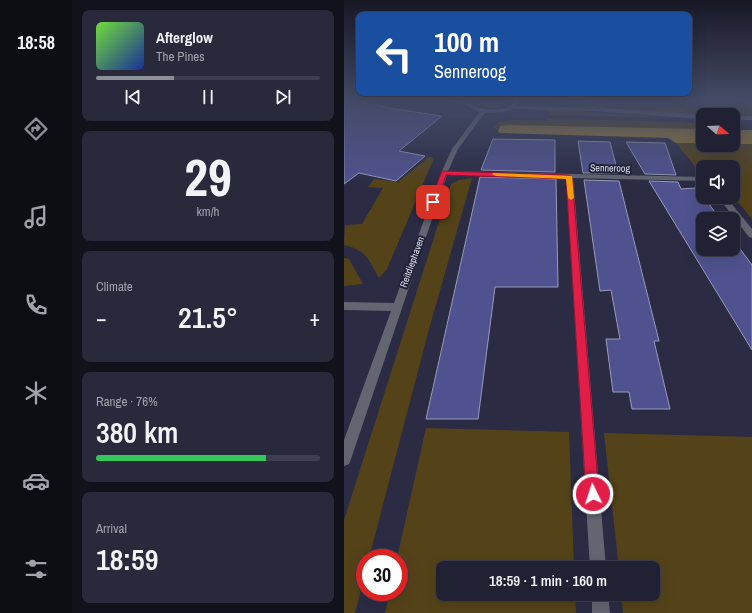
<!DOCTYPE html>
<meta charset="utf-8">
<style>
body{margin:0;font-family:"Archivo Narrow",sans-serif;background:#28293b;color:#f1f3f6;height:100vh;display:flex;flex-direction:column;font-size:15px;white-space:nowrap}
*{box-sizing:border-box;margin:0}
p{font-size:13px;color:#a2a3ac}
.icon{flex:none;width:22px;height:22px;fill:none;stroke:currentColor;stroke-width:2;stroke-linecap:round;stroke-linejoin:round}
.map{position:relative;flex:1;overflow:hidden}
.drawer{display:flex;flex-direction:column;gap:10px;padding:10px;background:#12121c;width:272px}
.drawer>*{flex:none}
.top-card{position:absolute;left:12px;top:12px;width:336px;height:84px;border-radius:8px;box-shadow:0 4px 16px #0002,0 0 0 1px #3d3e4e;background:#1a4fa0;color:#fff;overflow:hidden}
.needle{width:26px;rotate:109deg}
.fabs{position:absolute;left:352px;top:108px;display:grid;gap:8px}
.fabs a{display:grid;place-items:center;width:44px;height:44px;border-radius:8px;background:#202133;box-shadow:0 4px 16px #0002,0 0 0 1px #3d3e4e;font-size:20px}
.speed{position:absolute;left:12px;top:549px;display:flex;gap:8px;font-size:20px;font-weight:700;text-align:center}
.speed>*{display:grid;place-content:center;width:52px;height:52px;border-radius:50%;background:#202133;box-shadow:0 4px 16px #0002,0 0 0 1px #3d3e4e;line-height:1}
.speed .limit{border:6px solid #d22;background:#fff;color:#111}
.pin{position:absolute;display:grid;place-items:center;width:34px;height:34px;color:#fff;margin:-17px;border-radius:8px;box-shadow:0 2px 6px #0006}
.me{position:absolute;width:44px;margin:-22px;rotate:356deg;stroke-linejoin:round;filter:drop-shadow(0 0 3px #0008)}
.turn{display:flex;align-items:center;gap:14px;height:84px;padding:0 12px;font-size:18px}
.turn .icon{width:52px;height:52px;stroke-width:2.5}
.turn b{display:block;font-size:28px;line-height:34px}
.big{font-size:30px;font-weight:600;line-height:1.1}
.drawer .widget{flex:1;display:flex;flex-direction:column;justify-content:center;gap:6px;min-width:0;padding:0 14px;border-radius:8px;background:#28293b}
.drawer .dial{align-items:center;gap:0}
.dial b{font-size:52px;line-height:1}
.song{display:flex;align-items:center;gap:12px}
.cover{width:48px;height:48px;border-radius:6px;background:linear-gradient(135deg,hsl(100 70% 55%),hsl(230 70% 35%))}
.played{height:4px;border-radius:2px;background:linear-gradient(90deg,#8c9099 35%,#3d3e4e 35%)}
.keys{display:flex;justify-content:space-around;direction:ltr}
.heat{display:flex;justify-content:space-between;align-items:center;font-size:22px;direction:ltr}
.charge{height:6px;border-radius:3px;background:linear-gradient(90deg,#34c759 76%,#3d3e4e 0)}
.trip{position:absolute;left:92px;top:561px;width:224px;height:40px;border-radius:8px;background:#202133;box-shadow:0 4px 16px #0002,0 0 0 1px #3d3e4e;font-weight:600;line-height:40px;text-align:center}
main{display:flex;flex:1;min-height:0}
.menu{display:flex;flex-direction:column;width:72px;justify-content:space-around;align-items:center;background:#0d0d14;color:#a2a3ac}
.menu .icon{width:28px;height:28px}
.menu .current{color:#8c9099}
.menu b{font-size:18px;color:#f1f3f6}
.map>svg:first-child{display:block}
.green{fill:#544319}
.water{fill:#967a32}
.building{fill:#50528f;stroke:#989bb8}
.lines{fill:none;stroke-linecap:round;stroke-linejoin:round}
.minor{fill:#636571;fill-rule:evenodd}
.tertiary{fill:#636571;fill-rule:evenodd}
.route{fill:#e11d48;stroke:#92132f}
.slow{fill:#f59e0b}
.labels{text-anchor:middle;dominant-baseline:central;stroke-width:4;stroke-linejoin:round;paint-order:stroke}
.far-street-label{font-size:10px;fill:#dbddec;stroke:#212339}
</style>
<main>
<nav class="menu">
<b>18:58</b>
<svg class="icon current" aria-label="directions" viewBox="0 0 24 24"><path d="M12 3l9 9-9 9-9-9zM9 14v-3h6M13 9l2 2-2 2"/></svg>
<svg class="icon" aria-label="music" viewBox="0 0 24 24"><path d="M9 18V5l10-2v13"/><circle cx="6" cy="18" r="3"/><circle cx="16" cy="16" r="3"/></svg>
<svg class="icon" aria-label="phone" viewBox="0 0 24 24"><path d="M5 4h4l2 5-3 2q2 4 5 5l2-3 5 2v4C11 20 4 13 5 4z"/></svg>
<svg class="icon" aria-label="climate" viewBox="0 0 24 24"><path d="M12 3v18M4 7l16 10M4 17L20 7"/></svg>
<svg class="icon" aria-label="car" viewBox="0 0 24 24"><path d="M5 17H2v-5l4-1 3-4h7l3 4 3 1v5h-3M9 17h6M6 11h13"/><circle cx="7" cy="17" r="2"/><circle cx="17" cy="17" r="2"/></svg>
<svg class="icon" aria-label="filters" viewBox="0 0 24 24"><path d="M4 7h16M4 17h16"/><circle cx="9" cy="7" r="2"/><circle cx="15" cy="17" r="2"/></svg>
</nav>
<section class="drawer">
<div class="widget">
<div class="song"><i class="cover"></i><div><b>Afterglow</b><p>The Pines</p></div></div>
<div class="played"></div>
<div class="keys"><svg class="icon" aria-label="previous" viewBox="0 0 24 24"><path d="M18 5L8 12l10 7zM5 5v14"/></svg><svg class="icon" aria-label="pause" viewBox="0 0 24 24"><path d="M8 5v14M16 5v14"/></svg><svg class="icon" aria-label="next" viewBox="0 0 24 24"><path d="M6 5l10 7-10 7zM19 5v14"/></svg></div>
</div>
<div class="widget dial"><b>29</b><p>km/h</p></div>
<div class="widget"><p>Climate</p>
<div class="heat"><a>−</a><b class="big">21.5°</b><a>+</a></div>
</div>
<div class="widget"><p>Range · 76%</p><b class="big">380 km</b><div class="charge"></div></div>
<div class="widget"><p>Arrival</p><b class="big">18:59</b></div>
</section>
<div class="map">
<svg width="408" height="613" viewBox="0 0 408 613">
<rect width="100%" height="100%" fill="#2b2c44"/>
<path class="green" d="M 136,99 L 165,99 L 165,100 C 160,109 144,109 136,104 Z
M 339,100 L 408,101 L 408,116 L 322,113 L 205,104 L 206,102 Z
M 206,110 L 345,118 L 205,115 Z
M 203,118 L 359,123 L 359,129 L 156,126 L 154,129 L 149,128 L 155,122 L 170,120 L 202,121 Z
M 332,143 L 359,143 L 359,145 L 408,144 L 408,219 L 389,196 L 389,167 L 359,167 L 359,174 L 357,174 Z
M 85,157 L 90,158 L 43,269 L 35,278 C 23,258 24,251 0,245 L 1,225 L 18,224 L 39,188 L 24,187 L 30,179 L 54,182 Z
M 128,178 L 85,329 L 25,558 L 21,558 L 21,574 L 11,613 L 0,613 L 0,520 L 107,184 L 115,180 Z
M 0,258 L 5,259 L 19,284 L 0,286 Z
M 82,428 L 225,432 L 230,568 L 99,568 L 99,594 L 231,594 L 232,613 L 41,613 L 46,592 L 55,592 L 55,558 L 53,558 Z
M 260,433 L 408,437 L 408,613 L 279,613 L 277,594 L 309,594 L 309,568 L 275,568 Z"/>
<path class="water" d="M 165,125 L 359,129 L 359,143 L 332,143 L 324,138 L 155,133 L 154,131 L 156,126 Z
M 389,130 L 408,130 L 408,144 L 389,144 Z"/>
<path class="building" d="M 0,99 L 15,99 L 45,108 L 98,116 L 55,151 L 81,156 L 52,181 L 15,173 L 0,184 Z
M 149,139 L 211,140 L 211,172 L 137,170 Z
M 234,141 L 266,142 L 274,173 L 239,173 Z
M 282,142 L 321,143 L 332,175 L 301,174 Z
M 136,177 L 212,179 L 214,287 L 151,287 L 134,419 L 82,419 Z
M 240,180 L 275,181 L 315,341 L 310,341 L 326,409 L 288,409 L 285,392 L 269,392 L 262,339 L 276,339 L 267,290 L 256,291 Z
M 305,181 L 334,182 L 337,189 L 351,188 L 354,189 L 376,219 L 359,219 L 359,249 L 389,249 L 389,237 L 393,242 L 391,242 L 408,265 L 408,350 Z"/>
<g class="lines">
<path class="minor" d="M 137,110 L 142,111 L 114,149 L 104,171 L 359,177 L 359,181 L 229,178 L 262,568 L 246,568 L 222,178 L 103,175 L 7,459 L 5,464 L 0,466 L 0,440 L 47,311 L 0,310 L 0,302 L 50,303 L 97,173 L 108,149 Z
M 374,197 L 382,197 L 408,229 L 408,238 L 405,237 Z
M 248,594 L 264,594 L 266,613 L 248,613 Z"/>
<path class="tertiary" d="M 97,99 C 106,99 117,99 125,103 C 129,104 132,107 137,108 C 148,111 166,111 171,99 L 176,99 L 173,106 L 249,107 L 359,115 L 359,119 L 249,111 L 169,109 L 160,112 L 143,113 L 133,111 L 122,105 Z
M 189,99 L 280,99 L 234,103 Z
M 389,116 L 408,116 L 408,120 L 389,120 Z"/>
</g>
<linearGradient id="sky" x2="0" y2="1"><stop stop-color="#181825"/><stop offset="0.54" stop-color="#444b67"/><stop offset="1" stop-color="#444b67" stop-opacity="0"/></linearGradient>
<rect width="408" height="185" fill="url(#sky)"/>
<path class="route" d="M 98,171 L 225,175 L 228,177 L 255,494 L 253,499 L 249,501 L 244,499 L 242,494 L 222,179 L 102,175 L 93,202 L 87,204 L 86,202 Z"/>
<path class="slow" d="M 149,173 L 228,176 L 230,198 L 227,200 L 224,198 L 222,179 L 152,176 L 148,174 Z"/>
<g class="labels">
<g class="far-street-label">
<text transform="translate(266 168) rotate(1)">Senneroog</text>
<text transform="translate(68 262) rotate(-70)">Reitdiephaven</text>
</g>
</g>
</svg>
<div class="fabs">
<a><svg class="needle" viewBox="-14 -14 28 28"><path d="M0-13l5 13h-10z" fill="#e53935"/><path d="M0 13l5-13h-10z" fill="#a2a3ac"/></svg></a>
<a><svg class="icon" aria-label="sound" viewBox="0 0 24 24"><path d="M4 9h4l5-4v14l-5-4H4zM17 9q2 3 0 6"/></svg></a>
<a><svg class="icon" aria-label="layers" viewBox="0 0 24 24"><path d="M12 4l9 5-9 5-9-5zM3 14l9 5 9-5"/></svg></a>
</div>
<div class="speed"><div class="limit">30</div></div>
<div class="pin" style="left:89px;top:202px;background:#d93025"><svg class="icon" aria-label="arrive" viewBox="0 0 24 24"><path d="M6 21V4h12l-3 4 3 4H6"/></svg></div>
<svg class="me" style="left:249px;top:494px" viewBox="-20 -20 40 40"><circle r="17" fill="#e11d48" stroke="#fff" stroke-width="3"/><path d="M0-11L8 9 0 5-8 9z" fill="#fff"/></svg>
<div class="trip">18:59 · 1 min · 160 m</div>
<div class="top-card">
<div class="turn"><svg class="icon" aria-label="left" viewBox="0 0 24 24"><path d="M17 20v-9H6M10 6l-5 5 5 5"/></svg><div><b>100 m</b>Senneroog</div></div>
</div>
</div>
</main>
